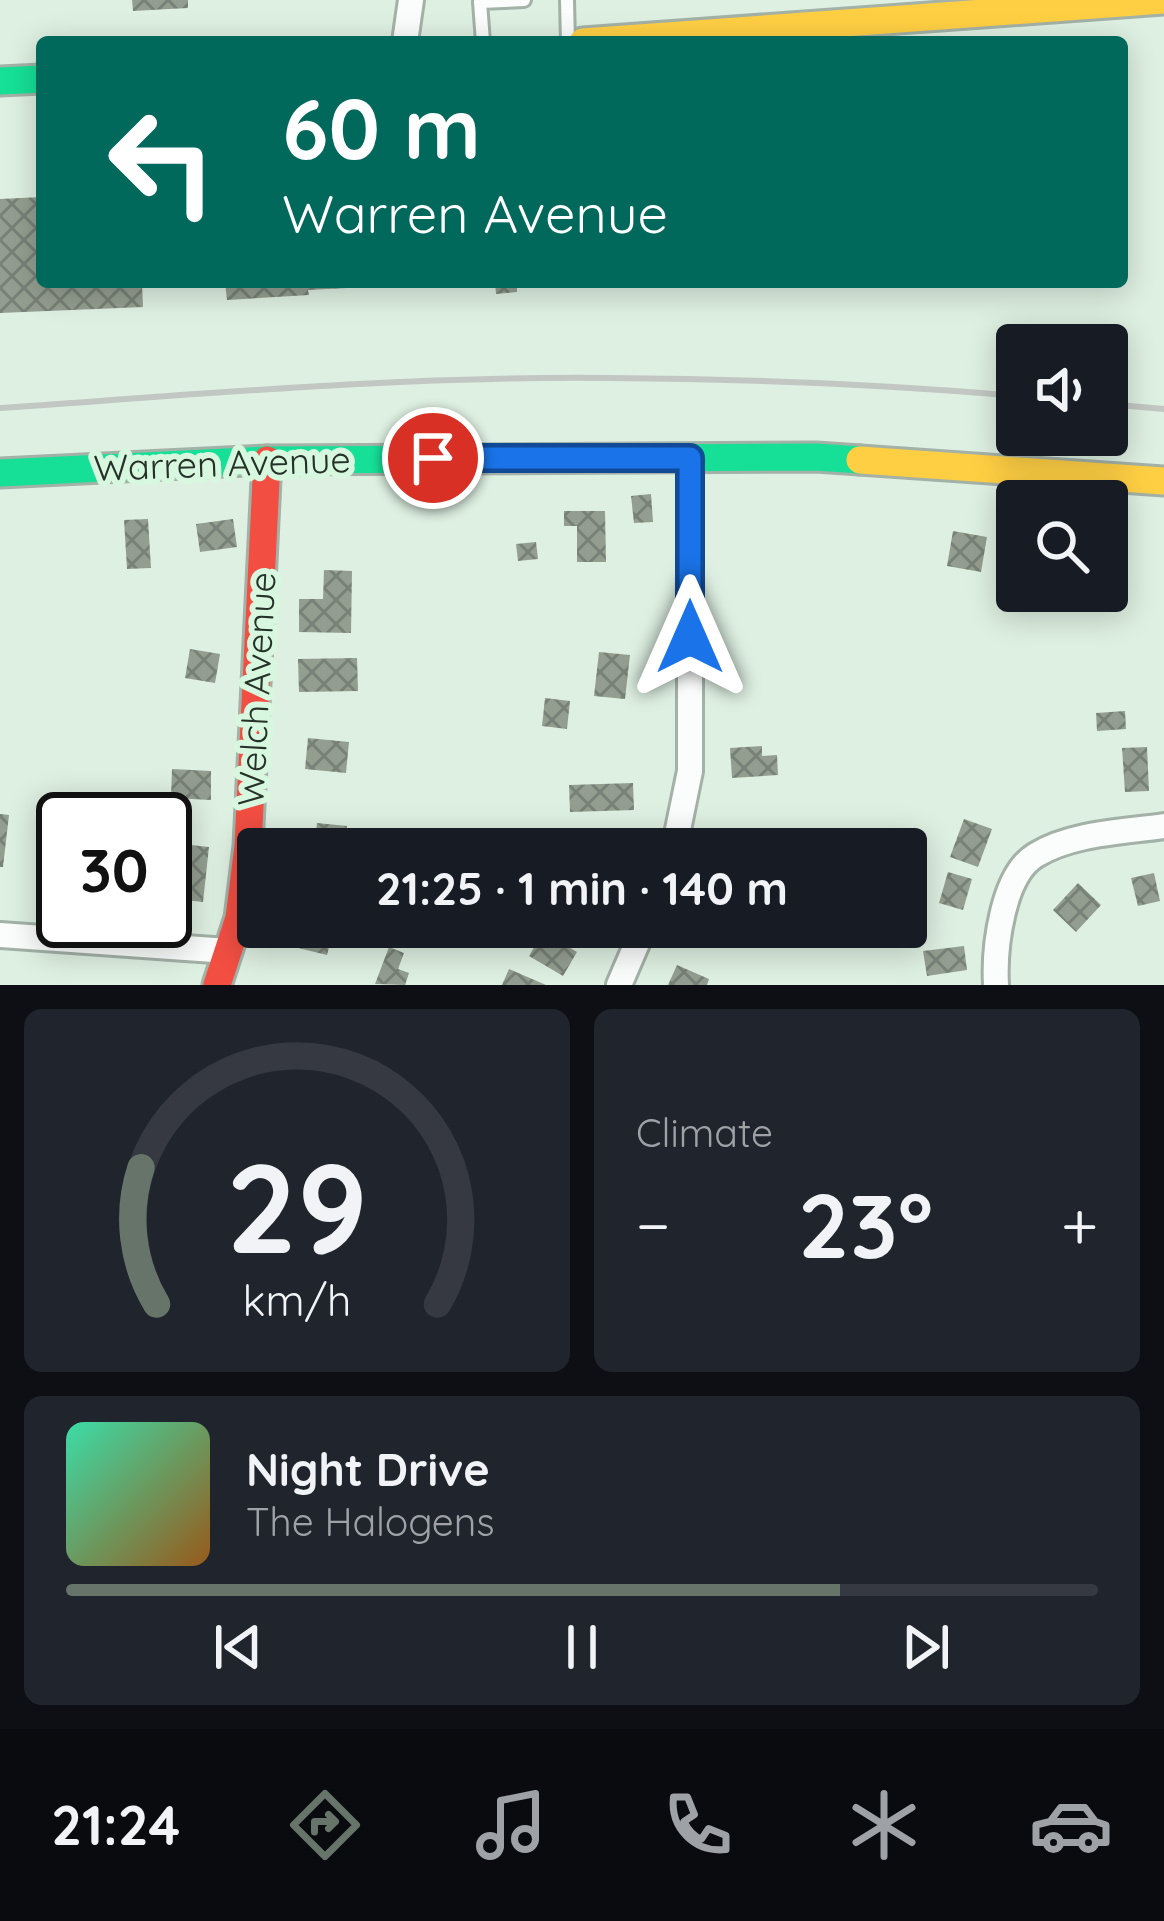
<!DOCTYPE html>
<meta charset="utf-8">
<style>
body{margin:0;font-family:Quicksand,sans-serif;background:#20242c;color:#f1f3f6;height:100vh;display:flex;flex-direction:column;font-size:45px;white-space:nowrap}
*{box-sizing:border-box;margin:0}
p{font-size:39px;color:#9ea1a6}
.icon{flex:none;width:66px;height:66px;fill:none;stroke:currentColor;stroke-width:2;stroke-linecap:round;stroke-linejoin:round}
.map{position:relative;height:985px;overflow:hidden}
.details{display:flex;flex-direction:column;gap:24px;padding:24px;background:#0d0f14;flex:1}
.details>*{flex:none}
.banner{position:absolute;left:36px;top:36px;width:1092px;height:252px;border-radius:12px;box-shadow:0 6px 30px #0003;background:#00695c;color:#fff;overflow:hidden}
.controls{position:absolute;left:996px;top:324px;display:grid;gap:24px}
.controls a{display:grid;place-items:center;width:132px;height:132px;border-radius:12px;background:#171b24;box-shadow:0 6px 30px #0003;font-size:60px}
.speed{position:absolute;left:36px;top:792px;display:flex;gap:24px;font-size:60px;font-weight:700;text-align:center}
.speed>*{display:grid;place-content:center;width:156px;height:156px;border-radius:50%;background:#171b24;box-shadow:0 6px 30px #0003;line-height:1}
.speed .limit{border:6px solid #111;border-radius:18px;background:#fff;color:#111}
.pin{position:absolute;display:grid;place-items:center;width:102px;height:102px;color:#fff;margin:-51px;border:6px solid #fff;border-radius:50%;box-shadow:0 3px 12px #0007}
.me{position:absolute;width:132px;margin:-66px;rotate:0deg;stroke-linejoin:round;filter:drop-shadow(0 0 9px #0008)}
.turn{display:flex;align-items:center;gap:42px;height:252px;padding:0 48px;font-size:54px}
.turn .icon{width:156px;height:156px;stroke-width:2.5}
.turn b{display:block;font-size:84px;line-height:102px}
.big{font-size:90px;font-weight:800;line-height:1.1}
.details .widget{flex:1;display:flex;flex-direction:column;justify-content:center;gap:18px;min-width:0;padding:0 42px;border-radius:18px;background:#20242c}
.details .dial{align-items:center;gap:0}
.dial svg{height:312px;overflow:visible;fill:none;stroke:#363941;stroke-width:7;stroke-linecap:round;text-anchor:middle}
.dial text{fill:#f1f3f6;stroke:none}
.song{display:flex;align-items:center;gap:36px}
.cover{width:144px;height:144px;border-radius:18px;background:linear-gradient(135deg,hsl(160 70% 55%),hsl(30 70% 35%))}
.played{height:12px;border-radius:6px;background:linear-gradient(90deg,#66746a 75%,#363941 75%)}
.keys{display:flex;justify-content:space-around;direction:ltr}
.heat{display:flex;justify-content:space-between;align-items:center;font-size:66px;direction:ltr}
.details .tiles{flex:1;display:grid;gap:24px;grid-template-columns:1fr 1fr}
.widget:last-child{grid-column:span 2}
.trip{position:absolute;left:237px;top:828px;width:690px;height:120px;border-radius:12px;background:#171b24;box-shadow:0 6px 30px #0003;font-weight:800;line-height:120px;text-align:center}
.tab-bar{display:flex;height:192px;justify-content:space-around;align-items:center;background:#090b0e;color:#9ea1a6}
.tab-bar .icon{width:84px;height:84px}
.tab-bar .on{color:#66746a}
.tab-bar b{font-size:54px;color:#f1f3f6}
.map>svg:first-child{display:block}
.building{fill:url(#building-cross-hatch)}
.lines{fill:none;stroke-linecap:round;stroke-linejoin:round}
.lane-casing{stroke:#a3b1a7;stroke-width:18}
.street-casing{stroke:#a3b1a7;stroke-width:30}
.fast-casing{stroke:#a3b1a7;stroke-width:33}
.slow-casing{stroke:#a3b1a7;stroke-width:33}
.jam-casing{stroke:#a3b1a7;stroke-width:33}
.lane{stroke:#fafdfb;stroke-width:12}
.street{stroke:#fafdfb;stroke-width:24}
.fast{stroke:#16e098;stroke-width:27}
.slow{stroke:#ffcf43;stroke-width:27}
.jam{stroke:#f24e42;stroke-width:27}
.rail{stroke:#c2c7c3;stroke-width:6}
.route-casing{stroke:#114b97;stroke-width:30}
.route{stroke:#1a73e8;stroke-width:21}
.labels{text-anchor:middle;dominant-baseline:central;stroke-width:12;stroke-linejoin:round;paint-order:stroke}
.street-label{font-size:36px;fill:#263229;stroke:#d7f7df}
</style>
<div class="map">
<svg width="1164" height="985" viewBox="0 0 1164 985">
<defs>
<pattern id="building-cross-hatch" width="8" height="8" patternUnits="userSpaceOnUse" patternTransform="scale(3)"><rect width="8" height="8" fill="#939e90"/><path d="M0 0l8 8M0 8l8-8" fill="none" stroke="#788176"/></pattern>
</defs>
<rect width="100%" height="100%" fill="#def0e2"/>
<path class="building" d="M 132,0 L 188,0 L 188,8 L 133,11 Z
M 42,197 L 42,282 L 142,282 L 143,307 L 0,313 L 0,199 Z
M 225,282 L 346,282 L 347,288 L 308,290 L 309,295 L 227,300 Z
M 495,282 L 517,282 L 517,292 L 496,294 Z
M 651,494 L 653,522 L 634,523 L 631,496 Z
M 564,511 L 605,511 L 606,562 L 577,562 L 577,526 L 564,526 Z
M 148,519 L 151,568 L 127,569 L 124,520 Z
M 233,519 L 237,547 L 200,552 L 196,524 Z
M 953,531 L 987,537 L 981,572 L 947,566 Z
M 536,542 L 538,559 L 518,561 L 516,544 Z
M 324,570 L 352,571 L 351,633 L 299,632 L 299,599 L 323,599 Z
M 190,649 L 220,654 L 215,683 L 185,678 Z
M 599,652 L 630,655 L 625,699 L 594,696 Z
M 357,658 L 358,691 L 299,692 L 298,659 Z
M 545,698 L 570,701 L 567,729 L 542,726 Z
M 1125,711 L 1126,729 L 1097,731 L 1096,713 Z
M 308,738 L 349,742 L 346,773 L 305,769 Z
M 762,746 L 762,756 L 777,755 L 778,775 L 732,778 L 730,748 Z
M 1147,747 L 1149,791 L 1125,792 L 1122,748 Z
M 172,769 L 211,771 L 211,800 L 171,798 Z
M 633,783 L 634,810 L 570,812 L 569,785 Z
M 0,814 L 9,815 L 3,867 L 0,867 Z
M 964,819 L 992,829 L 978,867 L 950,857 Z
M 317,823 L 347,826 L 345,849 L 314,849 Z
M 182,844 L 209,847 L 203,902 L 166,898 L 169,867 L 179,868 Z
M 948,872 L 972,879 L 963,910 L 939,903 Z
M 1154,873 L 1160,901 L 1138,906 L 1131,878 Z
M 1078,883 L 1101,905 L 1076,932 L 1053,910 Z
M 299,927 L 334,929 L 327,955 L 294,947 Z
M 543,932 L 577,952 L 563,976 L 529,956 Z
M 964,946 L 967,970 L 927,976 L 923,951 Z
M 389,947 L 404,953 L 398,969 L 409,973 L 405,985 L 375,984 Z
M 677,965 L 709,979 L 707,985 L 668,985 Z
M 509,969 L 546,985 L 502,985 Z"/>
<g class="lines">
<g class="lane-casing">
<path id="lane" d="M 567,0 L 568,42
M 483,42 L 480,2 L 524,0"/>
</g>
<g class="street-casing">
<path id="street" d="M 405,42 L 411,0
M 674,849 L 690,771 L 690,458
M 0,935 L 228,951
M 619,985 L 644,927
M 996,985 C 994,949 1002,875 1036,855 C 1072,833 1123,832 1164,826"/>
</g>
<g class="fast-casing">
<path id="fast" d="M 0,81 L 42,79
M 0,473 L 267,460 L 816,457 L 860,460"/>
</g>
<g class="slow-casing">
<path id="slow" d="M 583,42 L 1164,0
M 860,460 L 1164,481"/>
</g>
<g class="jam-casing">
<path id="jam" d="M 217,985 L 239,918 L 248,846 L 267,460"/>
</g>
<use href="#lane" class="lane"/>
<use href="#street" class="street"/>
<use href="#fast" class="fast"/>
<use href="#slow" class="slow"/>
<use href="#jam" class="jam"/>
<path class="rail" d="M 1107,404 L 1164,409
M 0,408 C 202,394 405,376 608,378 C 745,379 881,384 1017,396"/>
</g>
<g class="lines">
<g class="route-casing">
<path id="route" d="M 433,458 L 690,458 L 690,637"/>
</g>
<use href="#route" class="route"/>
</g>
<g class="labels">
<g class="street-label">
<text transform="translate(222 463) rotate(-2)">Warren Avenue</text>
<text transform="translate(256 689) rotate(-87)">Welch Avenue</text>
</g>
</g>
</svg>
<div class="controls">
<a><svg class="icon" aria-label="sound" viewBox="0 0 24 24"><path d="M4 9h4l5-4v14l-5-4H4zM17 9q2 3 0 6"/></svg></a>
<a><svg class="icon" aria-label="search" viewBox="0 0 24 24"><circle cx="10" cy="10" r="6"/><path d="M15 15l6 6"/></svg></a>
</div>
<div class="speed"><div class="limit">30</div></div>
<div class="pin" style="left:433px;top:458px;background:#d93025"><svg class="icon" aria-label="arrive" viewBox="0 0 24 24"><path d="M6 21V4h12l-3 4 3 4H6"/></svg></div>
<svg class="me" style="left:690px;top:637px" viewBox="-20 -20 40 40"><path d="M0-17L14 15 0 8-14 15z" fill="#1a73e8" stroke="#fff" stroke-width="4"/></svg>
<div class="trip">21:25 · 1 min · 140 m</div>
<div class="banner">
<div class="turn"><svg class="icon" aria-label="left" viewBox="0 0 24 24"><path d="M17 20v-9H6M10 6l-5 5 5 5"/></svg><div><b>60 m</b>Warren Avenue</div></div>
</div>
</div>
<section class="details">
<div class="tiles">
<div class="widget dial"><svg viewBox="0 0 100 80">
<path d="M14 69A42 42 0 1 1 86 69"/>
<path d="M14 69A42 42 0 0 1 10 34" stroke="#66746a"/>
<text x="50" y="56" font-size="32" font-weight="700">29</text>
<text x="50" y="72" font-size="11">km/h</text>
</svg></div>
<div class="widget"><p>Climate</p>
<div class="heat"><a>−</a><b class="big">23°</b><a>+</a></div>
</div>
<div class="widget">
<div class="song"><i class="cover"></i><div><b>Night Drive</b><p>The Halogens</p></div></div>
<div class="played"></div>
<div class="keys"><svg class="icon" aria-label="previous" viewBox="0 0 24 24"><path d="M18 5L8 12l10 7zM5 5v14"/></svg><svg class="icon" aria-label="pause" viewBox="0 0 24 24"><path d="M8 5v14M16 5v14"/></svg><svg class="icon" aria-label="next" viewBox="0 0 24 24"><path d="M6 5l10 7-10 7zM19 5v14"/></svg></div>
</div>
</div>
</section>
<nav class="tab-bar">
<b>21:24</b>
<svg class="icon on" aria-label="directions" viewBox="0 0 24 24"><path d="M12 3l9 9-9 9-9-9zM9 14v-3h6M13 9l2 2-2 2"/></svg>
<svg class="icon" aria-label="music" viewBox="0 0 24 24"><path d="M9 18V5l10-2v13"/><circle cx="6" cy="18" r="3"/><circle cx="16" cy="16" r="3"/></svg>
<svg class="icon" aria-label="phone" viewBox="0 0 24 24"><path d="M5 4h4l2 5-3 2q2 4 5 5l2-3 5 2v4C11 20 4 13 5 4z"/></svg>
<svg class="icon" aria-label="climate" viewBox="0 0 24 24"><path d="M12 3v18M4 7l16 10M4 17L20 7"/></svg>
<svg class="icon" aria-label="car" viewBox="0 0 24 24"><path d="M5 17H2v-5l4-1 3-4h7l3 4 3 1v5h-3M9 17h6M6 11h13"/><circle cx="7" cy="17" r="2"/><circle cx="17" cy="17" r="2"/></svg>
</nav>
